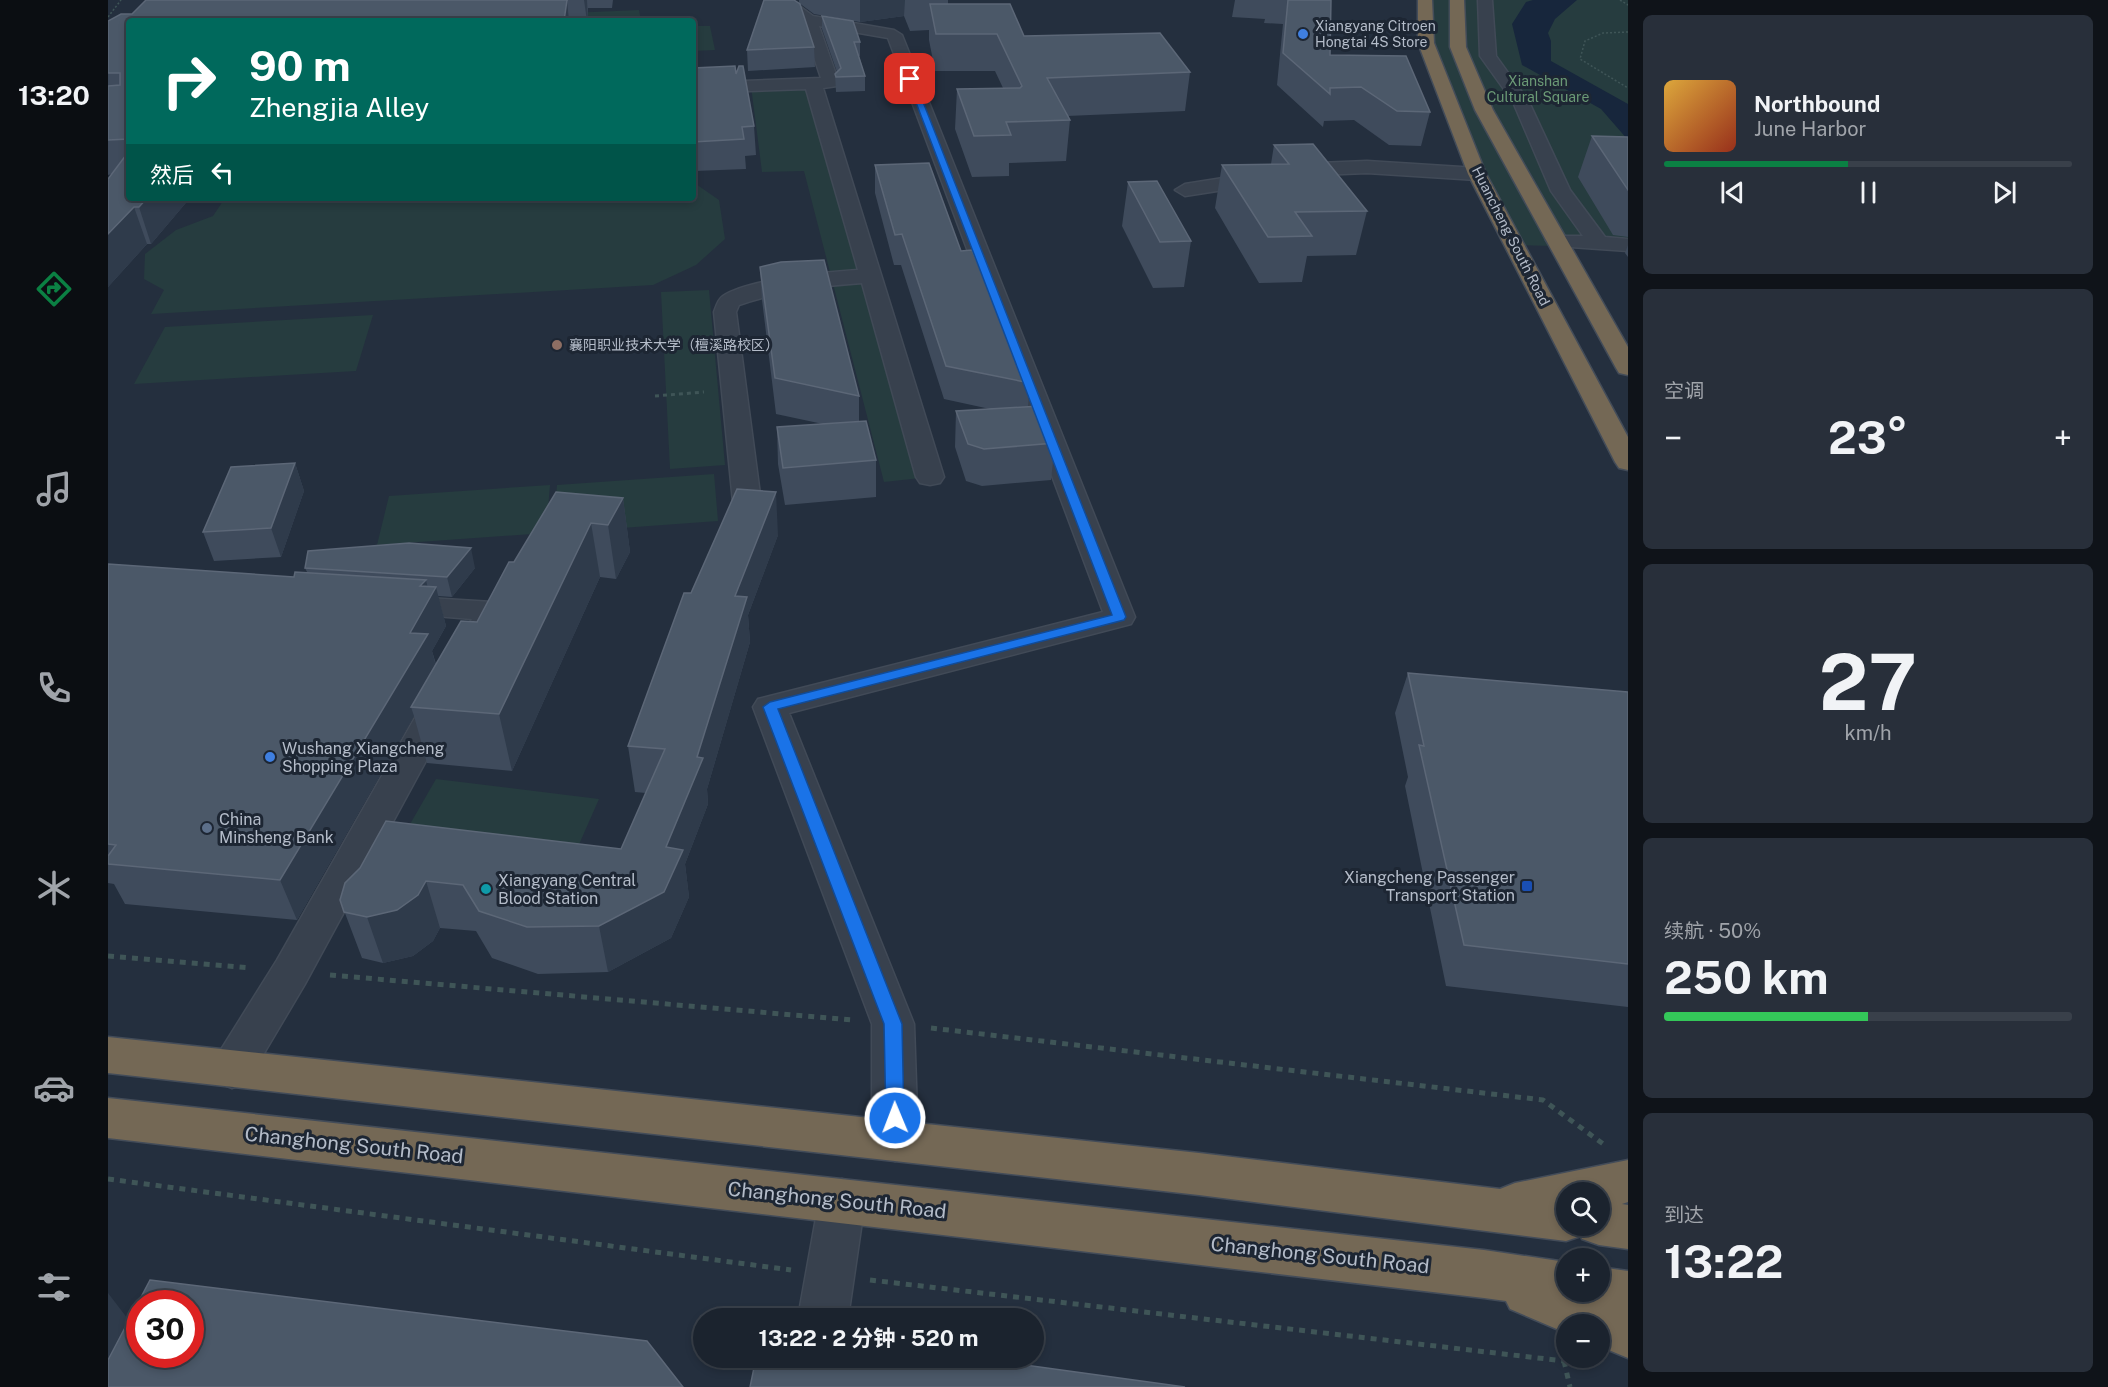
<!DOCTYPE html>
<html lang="zh">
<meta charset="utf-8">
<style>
body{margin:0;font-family:"Public Sans","Noto Sans SC",sans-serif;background:#282f3a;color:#f1f3f6;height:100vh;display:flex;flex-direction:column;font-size:22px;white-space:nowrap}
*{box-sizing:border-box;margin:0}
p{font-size:20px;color:#a0a4aa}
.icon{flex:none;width:33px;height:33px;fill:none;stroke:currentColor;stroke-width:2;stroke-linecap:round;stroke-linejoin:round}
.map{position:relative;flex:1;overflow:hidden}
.panel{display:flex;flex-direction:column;gap:15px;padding:15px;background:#0f1319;width:480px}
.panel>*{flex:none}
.guide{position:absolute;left:18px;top:18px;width:570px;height:183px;border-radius:6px;box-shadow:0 3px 9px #0003,0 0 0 2px #39404a;background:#00695c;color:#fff;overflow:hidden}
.tools{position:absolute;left:1448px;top:1182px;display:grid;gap:12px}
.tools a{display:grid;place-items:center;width:54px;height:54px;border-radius:50%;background:#1b232e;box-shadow:0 3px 9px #0003,0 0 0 2px #39404a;font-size:30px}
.speed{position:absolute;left:18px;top:1290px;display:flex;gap:12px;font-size:30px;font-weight:700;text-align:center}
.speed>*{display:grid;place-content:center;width:78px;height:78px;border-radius:50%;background:#1b232e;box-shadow:0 3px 9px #0003,0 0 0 2px #39404a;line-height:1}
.speed .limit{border:9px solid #d22;background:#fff;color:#111}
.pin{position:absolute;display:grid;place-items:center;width:51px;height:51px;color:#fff;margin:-26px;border-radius:12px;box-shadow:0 3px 9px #0006}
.me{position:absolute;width:66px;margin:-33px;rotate:359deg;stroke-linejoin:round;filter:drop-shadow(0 0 4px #0008)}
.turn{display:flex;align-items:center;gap:21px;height:126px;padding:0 24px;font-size:27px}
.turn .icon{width:78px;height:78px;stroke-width:2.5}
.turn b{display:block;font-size:42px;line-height:51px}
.then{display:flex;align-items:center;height:57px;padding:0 24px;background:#0003;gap:12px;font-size:22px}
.big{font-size:45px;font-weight:700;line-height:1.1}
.panel .widget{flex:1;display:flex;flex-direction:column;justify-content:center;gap:9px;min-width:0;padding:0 21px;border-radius:9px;background:#282f3a}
.panel .dial{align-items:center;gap:0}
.dial b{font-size:78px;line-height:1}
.song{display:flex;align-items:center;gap:18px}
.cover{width:72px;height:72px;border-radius:9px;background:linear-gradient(135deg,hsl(40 70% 55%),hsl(10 70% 35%))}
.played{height:6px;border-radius:3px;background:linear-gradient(90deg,#0b8043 45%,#39404a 45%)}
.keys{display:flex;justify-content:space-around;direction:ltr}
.heat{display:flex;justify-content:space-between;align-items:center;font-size:33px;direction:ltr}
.charge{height:9px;border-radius:4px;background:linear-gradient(90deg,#34c759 50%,#39404a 0)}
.trip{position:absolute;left:585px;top:1308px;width:351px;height:60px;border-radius:30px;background:#1b232e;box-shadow:0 3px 9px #0003,0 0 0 2px #39404a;font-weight:700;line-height:60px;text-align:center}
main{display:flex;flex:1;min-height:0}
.dock{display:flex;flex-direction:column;width:108px;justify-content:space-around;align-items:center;background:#0b0e12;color:#a0a4aa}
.dock .icon{width:42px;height:42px}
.dock .current{color:#0b8043}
.dock b{font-size:27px;color:#f1f3f6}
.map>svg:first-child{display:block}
.green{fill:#263c3f}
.water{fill:#17263c}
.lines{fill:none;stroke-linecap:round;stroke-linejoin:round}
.minor-casing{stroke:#414a57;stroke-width:3}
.highway-casing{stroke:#434c59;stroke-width:3}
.path-far2{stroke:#3f5557;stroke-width:1.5;stroke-dasharray:2 2;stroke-linecap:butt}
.path-far1{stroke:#3f5557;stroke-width:3;stroke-dasharray:4 4;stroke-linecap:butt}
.path{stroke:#3f5557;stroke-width:5;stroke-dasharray:6 6;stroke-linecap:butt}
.minor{fill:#38414e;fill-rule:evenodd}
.highway{fill:#746855;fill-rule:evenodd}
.wall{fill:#3f4b5c}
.shaded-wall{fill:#2f3b4b}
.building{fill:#4b5868;stroke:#5c6777;stroke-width:1.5;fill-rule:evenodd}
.route{fill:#1a73e8;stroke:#114b97;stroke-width:1.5}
.shop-dot{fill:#3f7fe0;stroke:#1d2633;stroke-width:2}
.education-dot{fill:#8d6e63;stroke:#1d2633;stroke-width:2}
.service-dot{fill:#5c6f8a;stroke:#1d2633;stroke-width:2}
.transit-dot{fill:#1a4fb4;stroke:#1d2633;stroke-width:2}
.culture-dot{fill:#0f9aa8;stroke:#1d2633;stroke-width:2}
.labels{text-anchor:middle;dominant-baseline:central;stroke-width:6;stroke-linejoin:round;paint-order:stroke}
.far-poi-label{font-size:14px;fill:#b4bcc9;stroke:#1d2633;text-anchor:start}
.far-park-label{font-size:14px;fill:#6b9a76;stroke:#1d2633}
.far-street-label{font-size:14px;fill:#b4bcc9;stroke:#1d2633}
.poi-label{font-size:16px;fill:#b4bcc9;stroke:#1d2633;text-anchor:start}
.near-street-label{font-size:20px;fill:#b4bcc9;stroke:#1d2633}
</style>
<main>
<nav class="dock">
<b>13:20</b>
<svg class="icon current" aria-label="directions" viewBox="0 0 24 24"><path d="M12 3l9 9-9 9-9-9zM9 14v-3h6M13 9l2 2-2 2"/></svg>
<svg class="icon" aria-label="music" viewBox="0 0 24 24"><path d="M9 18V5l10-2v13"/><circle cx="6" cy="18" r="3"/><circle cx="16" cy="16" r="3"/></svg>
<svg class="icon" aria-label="phone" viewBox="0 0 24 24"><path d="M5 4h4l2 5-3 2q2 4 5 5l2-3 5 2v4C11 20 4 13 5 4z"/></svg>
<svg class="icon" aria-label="climate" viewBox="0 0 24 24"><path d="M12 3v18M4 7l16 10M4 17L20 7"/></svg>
<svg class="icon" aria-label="car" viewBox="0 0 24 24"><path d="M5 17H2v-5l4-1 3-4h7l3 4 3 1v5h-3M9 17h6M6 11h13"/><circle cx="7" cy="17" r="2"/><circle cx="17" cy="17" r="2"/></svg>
<svg class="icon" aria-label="filters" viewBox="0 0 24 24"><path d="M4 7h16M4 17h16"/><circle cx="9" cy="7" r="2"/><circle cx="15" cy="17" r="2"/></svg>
</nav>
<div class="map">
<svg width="1520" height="1387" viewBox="0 0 1520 1387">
<rect width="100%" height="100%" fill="#242f3e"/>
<path class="green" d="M 323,0 L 394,16 L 531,10 L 533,21 L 313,21 Z
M 1317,0 L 1520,0 L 1520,248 L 1408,245 L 1319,43 Z
M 585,26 L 602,26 L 607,50 L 585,51 Z
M 705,83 L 822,477 L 776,482 L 696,171 L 654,172 L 643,86 Z
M 585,182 L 611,200 L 617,239 L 588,265 L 545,285 L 43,314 L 56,290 L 36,279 L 37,254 L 68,230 L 105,216 L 117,198 L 585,198 Z
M 601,290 L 617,465 L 562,469 L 553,292 Z
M 265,315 L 248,371 L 26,384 L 57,327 Z
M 606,474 L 610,521 L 445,533 L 449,485 Z
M 442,485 L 438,533 L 269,545 L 281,496 Z
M 328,779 L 491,799 L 458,874 L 286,852 Z"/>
<path class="water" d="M 1425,0 L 1469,0 L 1447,19 L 1440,33 L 1443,41 L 1443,61 L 1520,104 L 1520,140 L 1493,109 L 1414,65 L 1404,24 L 1418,2 Z"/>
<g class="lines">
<g class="minor-casing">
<path id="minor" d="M 667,0 L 683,0 L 705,16 L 786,30 L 794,35 L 1027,617 L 1023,624 L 681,713 L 806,1024 L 810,1141 L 803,1155 L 787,1161 L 771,1155 L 764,1141 L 764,1024 L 645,707 L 650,699 L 662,696 L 995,612 L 780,38 L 711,26 L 731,83 L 729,86 L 715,88 L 836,477 L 832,483 L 822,485 L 812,483 L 808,477 L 754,283 C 712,286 671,291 631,305 L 628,312 L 653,502 L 649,508 L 639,510 L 629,508 L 625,502 L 606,312 C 608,307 610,299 615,296 C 640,279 719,272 750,270 L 698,89 L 585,93 L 585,83 L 713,78 L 694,22 Z
M 1370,0 L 1384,0 L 1388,56 L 1421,102 L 1462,190 L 1497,237 L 1520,239 L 1520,251 L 1448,246 L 1441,244 L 1438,240 L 1441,236 L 1475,236 L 1443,191 L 1405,102 L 1372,56 Z
M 1259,161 L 1369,168 L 1378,174 L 1369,180 L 1259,173 L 1211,175 L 1077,196 L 1067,190 L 1077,184 L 1211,163 Z
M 289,596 L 384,602 L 395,604 L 399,611 L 378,649 L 367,652 L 356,649 L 351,642 L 364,619 L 278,612 L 274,605 L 278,598 Z
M 334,689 L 346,692 L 351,700 L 197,984 L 139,1082 L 124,1088 L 109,1082 L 102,1069 L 109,1056 L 169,960 L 317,700 L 322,692 Z
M 734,1179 L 751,1186 L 757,1201 L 740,1318 L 690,1318 L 711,1201 L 717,1186 Z"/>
</g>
<g class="highway-casing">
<path id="highway" d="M 1310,0 L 1324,0 L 1326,43 L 1378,174 L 1520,437 L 1520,470 L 1511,468 L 1507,462 L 1360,174 L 1310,43 Z
M 1342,0 L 1356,0 L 1358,47 L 1385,110 L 1520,347 L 1520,375 L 1511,373 L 1508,368 L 1367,110 L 1342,47 Z
M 0,1037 L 1091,1153 L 1392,1189 L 1407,1183 L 1520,1160 L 1520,1202 L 1514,1204 L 1520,1205 L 1520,1249 L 1491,1245 L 1474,1239 L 1473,1236 L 1458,1241 L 1091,1195 L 0,1073 ZM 1458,1192 L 1491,1192 L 1491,1226 L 1458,1226 Z
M 0,1098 L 1376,1250 L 1458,1262 L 1458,1292 L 1491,1292 L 1491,1267 L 1520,1271 L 1520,1358 L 1491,1346 L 1491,1324 L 1458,1324 L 1458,1333 L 1402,1309 L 1398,1301 L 1376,1298 L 0,1138 Z"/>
</g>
<path class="path-far2" d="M 1512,0 L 1520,5
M 0,17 L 13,0
M 1520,32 L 1495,33 L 1477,41 L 1472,59 L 1520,88"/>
<path class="path-far1" d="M 547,396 L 596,392"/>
<path class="path" d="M 0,956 L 143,968
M 222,975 L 744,1020
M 823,1028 L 1435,1100 L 1498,1146
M 0,1179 L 683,1270
M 762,1280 L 1456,1361 L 1479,1359
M 1456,1361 L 1462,1387"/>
<use href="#minor" class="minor"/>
<use href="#highway" class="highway"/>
</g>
<path class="wall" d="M 38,0 L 505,0 L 504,8 L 480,8 L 480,21 L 21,21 L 21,198 L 82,198 L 43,244 L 39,244 L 0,287 L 0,179 L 4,174 L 0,175 L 0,21 L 24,14 Z
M 691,0 L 840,0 L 840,4 L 916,36 L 1082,72 L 1077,111 L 959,116 L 962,120 L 958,161 L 901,163 L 901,176 L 864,177 L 847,129 L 849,89 L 895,88 L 887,71 L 827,71 L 821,40 L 821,30 L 802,31 L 796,16 L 752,22 L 706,14 L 691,3 Z
M 1127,0 L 1223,0 L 1222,55 L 1322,112 L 1313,146 L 1281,145 L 1246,120 L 1216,121 L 1215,127 L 1169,85 L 1175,24 L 1156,23 L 1157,19 L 1124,17 Z
M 714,16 L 752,42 L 752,56 L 751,56 L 757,76 L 757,91 L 728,92 L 727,74 L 729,72 L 714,29 Z
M 706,47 L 707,67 L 640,71 L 639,50 Z
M 585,68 L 628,74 L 646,126 L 648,155 L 637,156 L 638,169 L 586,171 Z
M 1484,136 L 1520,137 L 1520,237 L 1505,235 L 1470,177 Z
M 1166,145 L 1259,211 L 1248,255 L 1199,256 L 1194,282 L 1151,283 L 1107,208 L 1114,165 L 1163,164 Z
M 767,165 L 853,251 L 922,383 L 920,406 L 947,443 L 943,480 L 874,486 L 858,481 L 847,447 L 848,411 L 882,409 L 836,399 L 793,265 L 786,265 L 767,193 Z
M 1020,182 L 1083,241 L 1076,287 L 1045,288 L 1014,226 Z
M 1520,245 L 1520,257 L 1517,253 Z
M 652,267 L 751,396 L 751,422 L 768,460 L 768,497 L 677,505 L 670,464 L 669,427 L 715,424 L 668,414 L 654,300 Z
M 187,463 L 196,491 L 173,557 L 106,561 L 95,532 Z
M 515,498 L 522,552 L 508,579 L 492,577 L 404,771 L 319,763 L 306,716 L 189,920 L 17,904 L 6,884 L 0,883 L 0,564 L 186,577 L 199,572 L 197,568 L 367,568 L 344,597 L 330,596 L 338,626 L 324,651 L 328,664 L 369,622 L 406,562 Z
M 670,535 L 640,615 L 642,642 L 599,789 L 600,804 L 577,864 L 581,897 L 563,938 L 500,972 L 430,974 L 384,958 L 368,931 L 332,928 L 325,941 L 305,956 L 275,963 L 254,958 L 232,900 L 237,883 L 513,849 L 538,793 L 527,792 L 520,746 L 583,593 Z
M 1300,673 L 1520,692 L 1520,1007 L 1338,986 L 1297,786 L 1300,777 L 1287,713 Z"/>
<path class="shaded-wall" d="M 459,0 L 461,21 L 456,21 Z
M 476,0 L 479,0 L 480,21 L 479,21 Z
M 752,0 L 797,0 L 796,16 L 752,22 Z
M 39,198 L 82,198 L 43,244 L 31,207 Z
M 26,207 L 39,244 L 0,287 L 0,234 Z
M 187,463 L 196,491 L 173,557 L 163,528 Z
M 668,492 L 670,535 L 640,615 L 642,642 L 599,789 L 600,804 L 577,864 L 581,897 L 563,938 L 500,972 L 491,926 L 558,847 L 589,757 L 627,596 Z
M 515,498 L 522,552 L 508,579 L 500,525 Z
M 483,523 L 492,577 L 404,771 L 391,714 Z
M 363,548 L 367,568 L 344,597 L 339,577 Z
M 318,580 L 322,597 L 328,587 L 338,626 L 324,651 L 330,674 L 303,707 L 306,716 L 189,920 L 172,880 L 302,633 L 312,586 Z
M 318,881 L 332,928 L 325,941 L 305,956 L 275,963 L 259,917 Z
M 0,1293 L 23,1323 L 0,1366 Z"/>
<path class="building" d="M 38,0 L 460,0 L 459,0 L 456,21 L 302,21 L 303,18 L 235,21 L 21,21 L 21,139 L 0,140 L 0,86 L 12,85 L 12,73 L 0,73 L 0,21 L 13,14 L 24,14 Z
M 656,0 L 686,0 L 692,4 L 706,47 L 639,50 Z
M 1180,0 L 1223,0 L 1222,55 L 1298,56 L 1322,112 L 1289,111 L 1253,87 L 1222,88 L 1222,94 L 1175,53 Z
M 822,4 L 902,4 L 916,36 L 1052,33 L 1082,72 L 939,78 L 962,120 L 898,122 L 903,135 L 866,136 L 849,89 L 912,88 L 914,86 L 889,34 L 828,34 Z
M 714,16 L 745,21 L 752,42 L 746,42 L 757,76 L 728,77 L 727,74 L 733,68 Z
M 627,66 L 628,74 L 631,66 L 635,66 L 646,126 L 634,127 L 636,139 L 585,142 L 585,68 Z
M 1484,136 L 1520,137 L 1520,190 Z
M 1205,144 L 1259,211 L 1187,212 L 1204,236 L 1160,237 L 1114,165 L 1181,164 L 1166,145 Z
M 21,151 L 21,198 L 39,198 L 31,207 L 26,207 L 0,234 L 0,179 Z
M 821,163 L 853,251 L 864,250 L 922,383 L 838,366 L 794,234 L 787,235 L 767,165 Z
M 1049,181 L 1083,241 L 1052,242 L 1020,182 Z
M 716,260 L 751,396 L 667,378 L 652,267 L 673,262 Z
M 932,406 L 947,443 L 876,449 L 860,444 L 848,411 Z
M 758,421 L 768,460 L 675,468 L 669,427 Z
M 187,463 L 163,528 L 95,532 L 123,467 Z
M 629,489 L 668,492 L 627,596 L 639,597 L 589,757 L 595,758 L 558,847 L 575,850 L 556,892 L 491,926 L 419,927 L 371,911 L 355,885 L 318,881 L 310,895 L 289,910 L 259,917 L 236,912 L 232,900 L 237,883 L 252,868 L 278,821 L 513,849 L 557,749 L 520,746 L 576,593 L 583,593 Z
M 448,492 L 515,498 L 500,525 L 483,523 L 391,714 L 303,707 L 353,621 L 369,622 L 401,562 L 406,562 Z
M 301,543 L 363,548 L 339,577 L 197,568 L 200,551 Z
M 0,564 L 186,577 L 187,572 L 318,580 L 312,586 L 328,587 L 302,633 L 320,634 L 172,880 L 0,864 L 0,856 L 8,845 L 0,844 Z
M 1300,673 L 1520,692 L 1520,964 L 1356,945 L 1311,745 L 1316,746 Z
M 42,1280 L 539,1341 L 575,1387 L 0,1387 L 0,1360 ZM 32,1304 L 82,1304 L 82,1354 L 32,1354 Z
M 648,1358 L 866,1358 L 1077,1387 L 642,1387 Z"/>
<path class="route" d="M 802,77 L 806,79 L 1018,617 L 1016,620 L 670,709 L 794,1024 L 796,1118 L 793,1124 L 787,1126 L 780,1124 L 778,1118 L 776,1024 L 655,707 L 662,702 L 1004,615 L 799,79 Z"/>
<g class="shop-dot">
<circle cx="1195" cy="34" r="6"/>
<circle cx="162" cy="757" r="6"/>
</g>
<circle class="education-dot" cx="449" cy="345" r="6"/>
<circle class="service-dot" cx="99" cy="828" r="6"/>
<rect class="transit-dot" x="1413" y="880" width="12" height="12" rx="3"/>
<circle class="culture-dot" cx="378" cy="889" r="6"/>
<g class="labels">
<g class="far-poi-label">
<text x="1207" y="26">Xiangyang Citroen<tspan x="1207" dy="16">Hongtai 4S Store</tspan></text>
<text x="461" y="345">襄阳职业技术大学（檀溪路校区）</text>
</g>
<g class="far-park-label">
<text x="1430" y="81">Xianshan<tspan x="1430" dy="16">Cultural Square</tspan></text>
</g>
<g class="far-street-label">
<text transform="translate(1403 236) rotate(63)">Huancheng South Road</text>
</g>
<g class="poi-label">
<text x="174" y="748">Wushang Xiangcheng<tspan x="174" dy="18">Shopping Plaza</tspan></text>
<text x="111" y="819">China<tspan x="111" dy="18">Minsheng Bank</tspan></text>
<text x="1407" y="877" text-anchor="end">Xiangcheng Passenger<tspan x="1407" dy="18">Transport Station</tspan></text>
<text x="390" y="880">Xiangyang Central<tspan x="390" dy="18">Blood Station</tspan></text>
</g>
<g class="near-street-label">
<text transform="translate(246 1145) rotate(6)">Changhong South Road</text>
<text transform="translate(729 1200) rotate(6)">Changhong South Road</text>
<text transform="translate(1212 1255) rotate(6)">Changhong South Road</text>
</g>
</g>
</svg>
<div class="tools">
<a><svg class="icon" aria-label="search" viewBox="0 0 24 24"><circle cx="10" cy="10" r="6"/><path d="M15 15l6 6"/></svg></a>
<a>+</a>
<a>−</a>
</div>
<div class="speed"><div class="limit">30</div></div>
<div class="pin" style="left:802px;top:79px;background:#d93025"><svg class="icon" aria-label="arrive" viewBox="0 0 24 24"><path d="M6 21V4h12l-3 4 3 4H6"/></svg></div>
<svg class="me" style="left:787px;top:1118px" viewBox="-20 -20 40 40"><circle r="17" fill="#1a73e8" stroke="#fff" stroke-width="3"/><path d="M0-11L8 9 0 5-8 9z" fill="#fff"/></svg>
<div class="trip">13:22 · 2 分钟 · 520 m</div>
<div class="guide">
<div class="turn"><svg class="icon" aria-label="right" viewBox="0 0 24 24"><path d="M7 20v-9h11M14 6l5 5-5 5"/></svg><div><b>90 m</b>Zhengjia Alley</div></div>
<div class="then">然后<svg class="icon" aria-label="left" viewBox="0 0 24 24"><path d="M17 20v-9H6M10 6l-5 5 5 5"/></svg></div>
</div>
</div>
<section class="panel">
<div class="widget">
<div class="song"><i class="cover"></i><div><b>Northbound</b><p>June Harbor</p></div></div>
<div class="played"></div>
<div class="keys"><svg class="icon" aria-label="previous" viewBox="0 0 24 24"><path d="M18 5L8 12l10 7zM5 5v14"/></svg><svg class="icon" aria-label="pause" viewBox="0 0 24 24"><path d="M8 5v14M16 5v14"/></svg><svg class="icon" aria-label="next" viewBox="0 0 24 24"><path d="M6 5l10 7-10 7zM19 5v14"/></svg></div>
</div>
<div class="widget"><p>空调</p>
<div class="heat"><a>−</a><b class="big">23°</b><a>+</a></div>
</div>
<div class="widget dial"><b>27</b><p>km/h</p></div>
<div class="widget"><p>续航 · 50%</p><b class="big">250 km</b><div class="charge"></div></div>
<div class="widget"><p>到达</p><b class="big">13:22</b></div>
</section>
</main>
